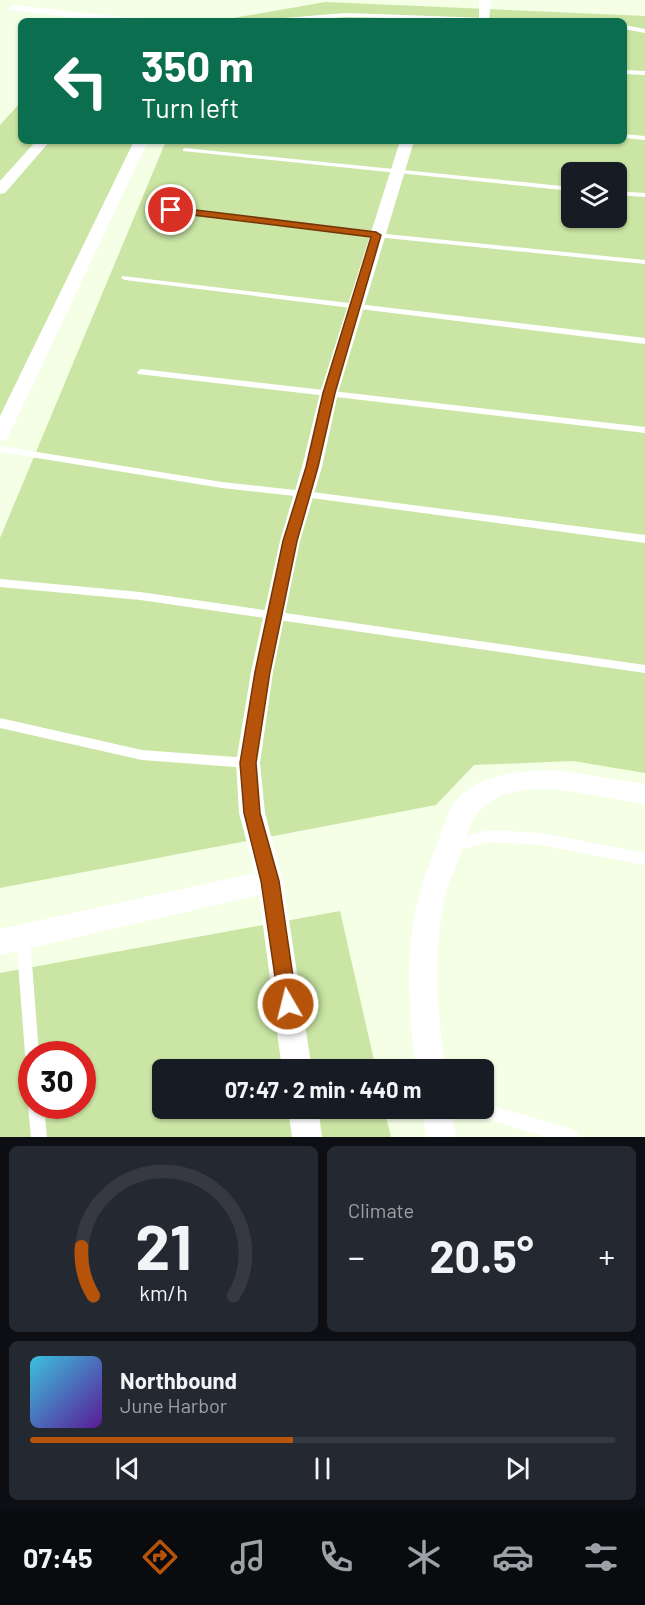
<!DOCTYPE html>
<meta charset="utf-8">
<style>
body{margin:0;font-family:Barlow,sans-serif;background:#242831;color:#f1f3f6;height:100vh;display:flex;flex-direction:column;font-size:22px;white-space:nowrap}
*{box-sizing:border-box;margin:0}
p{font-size:20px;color:#9ea1a6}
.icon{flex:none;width:33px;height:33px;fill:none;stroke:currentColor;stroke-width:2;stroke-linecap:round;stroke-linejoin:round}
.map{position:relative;height:1137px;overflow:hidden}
.drawer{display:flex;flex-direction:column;gap:9px;padding:9px;background:#0d0f14;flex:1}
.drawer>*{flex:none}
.top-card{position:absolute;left:18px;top:18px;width:609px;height:126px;border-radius:9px;box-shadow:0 2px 4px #0004;background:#0b6e4f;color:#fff;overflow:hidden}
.buttons{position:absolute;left:561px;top:162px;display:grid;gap:12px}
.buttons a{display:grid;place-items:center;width:66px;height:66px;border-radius:9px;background:#171b24;box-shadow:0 2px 4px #0004;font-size:30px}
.speed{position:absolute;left:18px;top:1041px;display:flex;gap:12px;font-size:30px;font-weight:700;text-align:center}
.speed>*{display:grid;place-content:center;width:78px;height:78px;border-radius:50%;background:#171b24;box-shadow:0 2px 4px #0004;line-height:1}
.speed .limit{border:9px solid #d22;background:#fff;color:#111}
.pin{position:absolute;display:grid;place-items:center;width:51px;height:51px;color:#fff;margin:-26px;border:3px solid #fff;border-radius:50%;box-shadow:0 2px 6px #0007}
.me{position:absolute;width:66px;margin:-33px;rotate:352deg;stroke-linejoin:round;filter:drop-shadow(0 0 4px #0008)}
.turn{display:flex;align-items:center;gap:21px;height:126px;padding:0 24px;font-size:27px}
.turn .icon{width:78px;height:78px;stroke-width:2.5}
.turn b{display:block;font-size:42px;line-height:51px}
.big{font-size:45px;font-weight:700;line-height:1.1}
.drawer .tile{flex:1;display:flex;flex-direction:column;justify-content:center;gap:9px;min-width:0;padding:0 21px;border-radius:9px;background:#242831}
.drawer .dial{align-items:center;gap:0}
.dial svg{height:156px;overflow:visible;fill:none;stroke:#363941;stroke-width:7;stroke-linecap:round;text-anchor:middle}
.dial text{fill:#f1f3f6;stroke:none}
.song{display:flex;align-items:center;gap:18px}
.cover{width:72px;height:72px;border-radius:9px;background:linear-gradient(135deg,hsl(190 70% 55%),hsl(270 70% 35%))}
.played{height:6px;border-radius:3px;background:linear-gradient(90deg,#b45309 45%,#363941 45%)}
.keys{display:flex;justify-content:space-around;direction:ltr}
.heat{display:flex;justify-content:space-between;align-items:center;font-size:33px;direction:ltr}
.drawer .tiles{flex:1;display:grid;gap:9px;grid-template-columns:1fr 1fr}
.tile:last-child{grid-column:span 2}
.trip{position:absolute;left:152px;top:1059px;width:342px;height:60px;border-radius:9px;background:#171b24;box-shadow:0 2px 4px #0004;font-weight:700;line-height:60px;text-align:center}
.menu{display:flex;height:96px;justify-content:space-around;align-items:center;background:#090b0e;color:#9ea1a6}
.menu .icon{width:42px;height:42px}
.menu .selected{color:#b45309}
.menu b{font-size:27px;color:#f1f3f6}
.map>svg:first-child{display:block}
.green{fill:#cae5a4;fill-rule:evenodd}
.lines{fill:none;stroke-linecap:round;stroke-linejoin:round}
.service{fill:#fff;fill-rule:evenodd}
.minor{fill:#fff;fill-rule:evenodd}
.route{fill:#b45309;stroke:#753606;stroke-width:1.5}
</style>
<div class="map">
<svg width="645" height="1137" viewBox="0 0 645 1137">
<rect width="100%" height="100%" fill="#f4ffe6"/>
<path class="green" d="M 325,2 L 645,16 L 645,773 L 573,761 L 474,765 L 436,805 L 0,888 L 0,538 L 166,141 L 624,141 L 624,21 L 216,21 ZM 572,172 L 616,172 L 616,218 L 572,218 Z
M 21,102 L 21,141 L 137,141 L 0,423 L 0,125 Z
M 340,911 L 376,1069 L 162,1070 L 162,1108 L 384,1109 L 391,1137 L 0,1137 L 0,973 ZM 32,1054 L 82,1054 L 82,1106 L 32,1106 Z"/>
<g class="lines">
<path class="service" d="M 346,13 L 519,19 L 522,21 L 346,17 L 293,21 L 268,21 L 271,19 Z
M 624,25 L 645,29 L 645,33 L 624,29 Z
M 624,70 L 645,71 L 645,75 L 624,74 Z
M 624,134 L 645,136 L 645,140 L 624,138 Z
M 185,148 L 572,187 L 572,191 L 183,151 L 183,149 Z
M 616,191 L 645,193 L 645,197 L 616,195 Z
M 168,208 L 376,233 L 645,260 L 645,264 L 376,237 L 171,212 L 167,210 Z
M 122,276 L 645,338 L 645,344 L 125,280 L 121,278 Z
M 141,369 L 645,427 L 645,433 L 138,374 L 137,372 Z
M 0,446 L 222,482 L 304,491 L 645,535 L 645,543 L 304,497 L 222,488 L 0,452 Z
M 0,579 L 140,592 L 645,665 L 645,673 L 140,600 L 0,587 Z
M 0,718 L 142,750 L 248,758 L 252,759 L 254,763 L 252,767 L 248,768 L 142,760 L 0,728 Z
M 489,830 L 541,833 L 645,853 L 645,865 L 541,845 L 489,842 L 451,852 L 446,850 L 445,846 L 446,842 L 451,840 Z
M 23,931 L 28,933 L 30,937 L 39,1054 L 32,1054 L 32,1061 L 27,1059 L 25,1054 L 16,937 L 18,933 Z
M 32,1100 L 32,1106 L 44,1106 L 47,1137 L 31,1137 L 28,1106 Z
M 483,1103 L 572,1129 L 577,1132 L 580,1137 L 546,1137 L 468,1113 L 466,1108 L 483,1108 Z"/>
<path class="minor" d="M 479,0 L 491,0 L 489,21 L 479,19 Z
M 14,5 L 122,17 L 186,18 L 192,21 L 100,21 L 10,10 L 8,8 Z
M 36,141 L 50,141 L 5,193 L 0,194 L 0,181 Z
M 134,141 L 148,141 L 9,435 L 7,439 L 0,441 L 0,416 Z
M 400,141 L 414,141 L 338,393 L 322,467 L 300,541 L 273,672 L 260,763 L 265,813 L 283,881 L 312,1070 L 282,1070 L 259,895 L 0,955 L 0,929 L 255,873 L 239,813 L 236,763 L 251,672 L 280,541 L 302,467 L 320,393 Z
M 555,770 L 645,784 L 645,804 C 609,799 548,783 513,792 C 475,802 470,824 459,858 C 454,872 447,886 444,901 C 433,958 437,1013 446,1070 L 416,1070 C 409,1013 404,955 418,899 C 425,870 439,841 449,812 C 468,773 518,771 555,770 Z
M 288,1108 L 318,1108 L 322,1137 L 292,1137 Z
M 422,1108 L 452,1108 L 456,1137 L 426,1137 Z"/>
</g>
<path class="route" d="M 171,207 L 376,232 L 381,235 L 335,393 L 318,467 L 297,541 L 270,672 L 256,763 L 260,813 L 279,881 L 297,1004 L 295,1010 L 288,1013 L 282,1010 L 279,1004 L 261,881 L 244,813 L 240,763 L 255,672 L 283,541 L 306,467 L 323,393 L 371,237 L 168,212 L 168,208 Z"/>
</svg>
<div class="buttons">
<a><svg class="icon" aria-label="layers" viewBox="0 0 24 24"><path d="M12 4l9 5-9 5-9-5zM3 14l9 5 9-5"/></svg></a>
</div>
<div class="speed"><div class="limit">30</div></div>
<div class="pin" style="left:171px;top:210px;background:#d93025"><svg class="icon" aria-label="arrive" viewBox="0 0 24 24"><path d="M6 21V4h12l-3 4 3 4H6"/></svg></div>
<svg class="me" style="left:288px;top:1004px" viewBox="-20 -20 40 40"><circle r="17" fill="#b45309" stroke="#fff" stroke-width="3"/><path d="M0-11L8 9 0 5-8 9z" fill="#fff"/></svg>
<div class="trip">07:47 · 2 min · 440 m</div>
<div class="top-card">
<div class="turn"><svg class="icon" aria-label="left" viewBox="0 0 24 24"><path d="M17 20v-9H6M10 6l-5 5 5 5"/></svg><div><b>350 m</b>Turn left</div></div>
</div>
</div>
<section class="drawer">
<div class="tiles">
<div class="tile dial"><svg viewBox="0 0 100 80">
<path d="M14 69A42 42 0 1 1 86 69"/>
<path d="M14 69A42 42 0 0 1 8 44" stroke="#b45309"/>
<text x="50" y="56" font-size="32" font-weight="700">21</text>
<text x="50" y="72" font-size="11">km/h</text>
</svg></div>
<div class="tile"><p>Climate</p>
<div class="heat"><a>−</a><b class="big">20.5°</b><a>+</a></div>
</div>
<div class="tile">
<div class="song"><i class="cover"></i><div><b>Northbound</b><p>June Harbor</p></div></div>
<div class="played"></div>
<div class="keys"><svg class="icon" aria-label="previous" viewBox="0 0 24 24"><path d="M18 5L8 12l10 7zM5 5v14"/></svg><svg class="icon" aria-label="pause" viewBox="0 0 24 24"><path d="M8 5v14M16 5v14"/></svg><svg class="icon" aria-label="next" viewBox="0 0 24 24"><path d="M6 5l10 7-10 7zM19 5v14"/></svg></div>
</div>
</div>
</section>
<nav class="menu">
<b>07:45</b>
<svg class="icon selected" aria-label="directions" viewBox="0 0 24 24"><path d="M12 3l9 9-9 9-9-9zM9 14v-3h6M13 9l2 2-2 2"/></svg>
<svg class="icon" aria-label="music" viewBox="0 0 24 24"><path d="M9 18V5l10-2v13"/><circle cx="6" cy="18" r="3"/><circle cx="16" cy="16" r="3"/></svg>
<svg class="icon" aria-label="phone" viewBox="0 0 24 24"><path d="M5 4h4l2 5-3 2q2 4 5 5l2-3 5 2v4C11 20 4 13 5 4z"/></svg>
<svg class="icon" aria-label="climate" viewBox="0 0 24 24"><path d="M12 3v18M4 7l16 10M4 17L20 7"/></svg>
<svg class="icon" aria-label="car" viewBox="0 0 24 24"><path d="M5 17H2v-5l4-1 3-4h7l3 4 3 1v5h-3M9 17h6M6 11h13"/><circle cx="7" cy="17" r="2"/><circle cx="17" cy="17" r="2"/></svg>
<svg class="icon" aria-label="filters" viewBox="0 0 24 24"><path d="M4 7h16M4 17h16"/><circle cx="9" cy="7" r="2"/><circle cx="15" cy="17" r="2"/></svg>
</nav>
